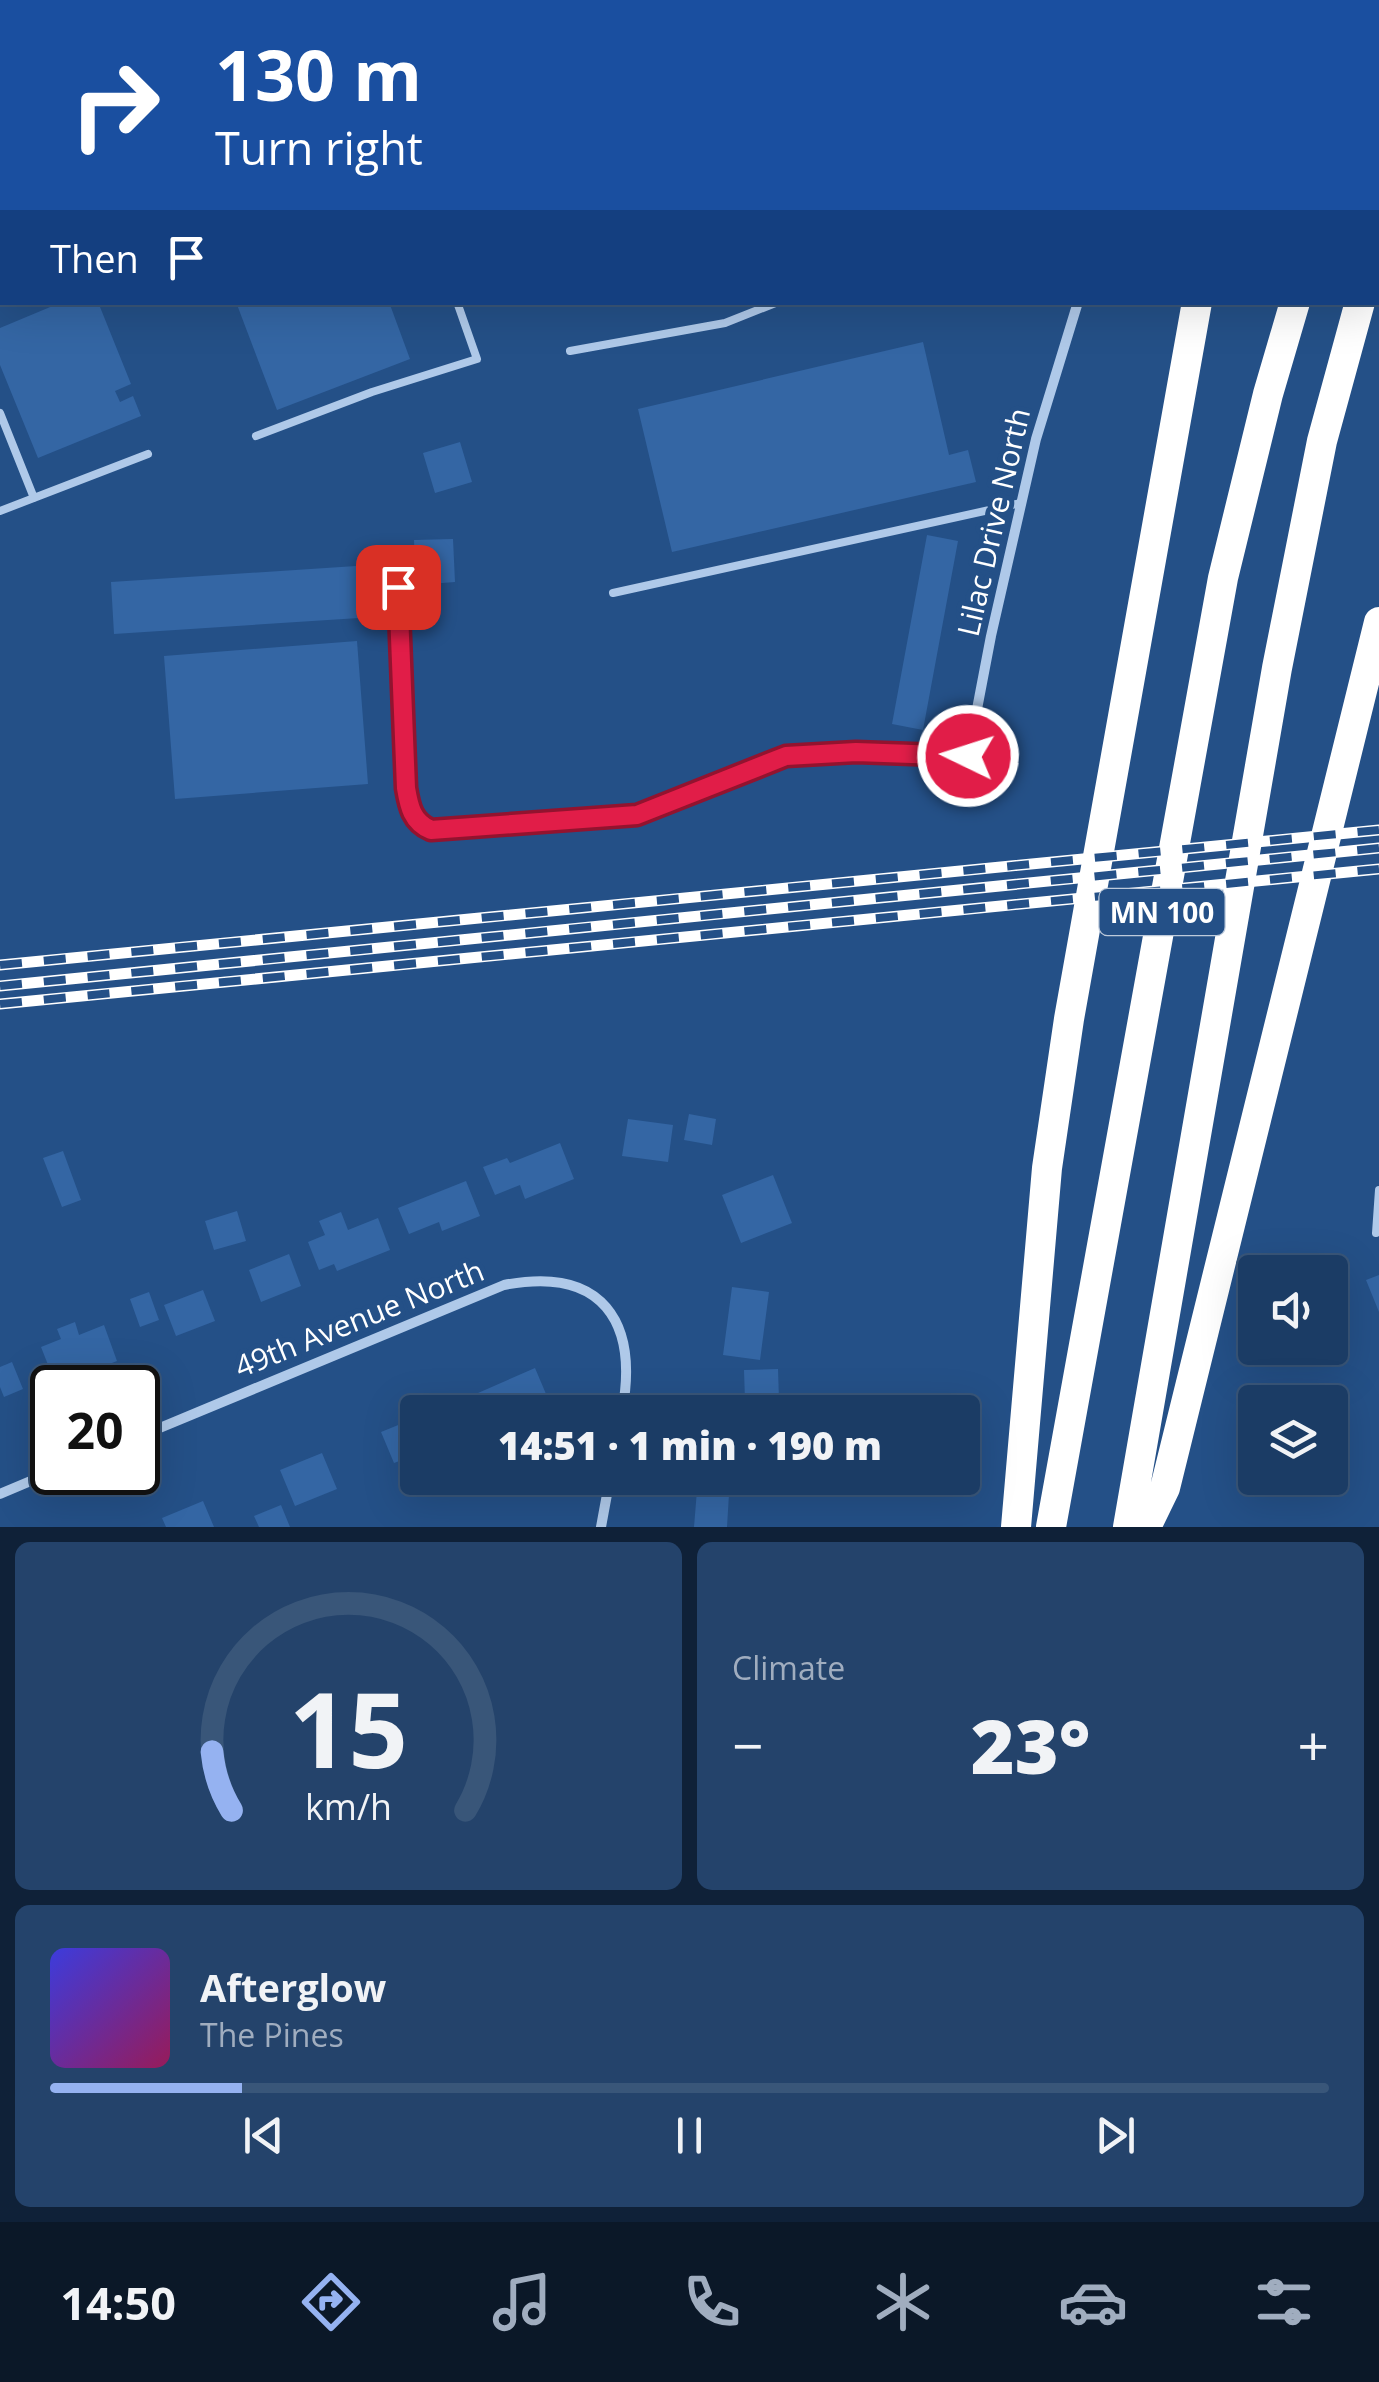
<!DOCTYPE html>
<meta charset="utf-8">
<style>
body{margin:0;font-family:"Open Sans",sans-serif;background:#24436b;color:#f1f3f6;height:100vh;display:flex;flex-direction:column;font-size:38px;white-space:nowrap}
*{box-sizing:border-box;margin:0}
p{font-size:32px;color:#a0adbf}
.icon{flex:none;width:55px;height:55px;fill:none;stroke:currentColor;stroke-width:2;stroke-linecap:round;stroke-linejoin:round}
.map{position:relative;height:1527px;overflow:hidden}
.sheet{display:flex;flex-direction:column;gap:15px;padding:15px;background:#0f2138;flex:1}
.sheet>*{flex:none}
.hud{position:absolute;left:0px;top:0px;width:1380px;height:305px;box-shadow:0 10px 40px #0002,0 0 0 2px #395679;background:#1a4fa0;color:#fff;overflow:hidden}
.buttons{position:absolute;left:1238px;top:1255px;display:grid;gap:20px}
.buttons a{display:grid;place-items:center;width:110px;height:110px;border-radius:10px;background:#1b3c65;box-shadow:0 10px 40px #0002,0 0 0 2px #395679;font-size:50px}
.speed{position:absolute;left:30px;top:1365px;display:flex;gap:20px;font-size:50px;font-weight:700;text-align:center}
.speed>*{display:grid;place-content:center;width:130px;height:130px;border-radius:50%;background:#1b3c65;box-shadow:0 10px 40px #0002,0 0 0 2px #395679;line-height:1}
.speed .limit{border:5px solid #111;border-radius:15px;background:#fff;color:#111}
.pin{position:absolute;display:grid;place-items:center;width:85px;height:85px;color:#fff;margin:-42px;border-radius:20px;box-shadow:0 5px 15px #0006}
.me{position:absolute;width:110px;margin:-55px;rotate:274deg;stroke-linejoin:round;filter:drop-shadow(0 0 8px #0008)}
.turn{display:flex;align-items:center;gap:35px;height:210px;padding:0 50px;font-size:45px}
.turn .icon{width:130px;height:130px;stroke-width:2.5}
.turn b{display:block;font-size:70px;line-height:85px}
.then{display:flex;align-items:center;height:95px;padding:0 50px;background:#0003;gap:20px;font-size:38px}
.big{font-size:75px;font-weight:800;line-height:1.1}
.sheet .tile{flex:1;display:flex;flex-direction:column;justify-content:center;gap:15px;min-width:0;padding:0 35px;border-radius:15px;background:#24436b}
.sheet .dial{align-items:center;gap:0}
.dial svg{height:260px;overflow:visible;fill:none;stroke:#395679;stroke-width:7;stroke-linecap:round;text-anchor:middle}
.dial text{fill:#f1f3f6;stroke:none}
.song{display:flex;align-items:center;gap:30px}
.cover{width:120px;height:120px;border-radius:15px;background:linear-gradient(135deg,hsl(240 70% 55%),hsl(330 70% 35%))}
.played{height:10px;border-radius:5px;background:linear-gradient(90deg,#95b2f1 15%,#395679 15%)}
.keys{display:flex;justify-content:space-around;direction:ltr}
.heat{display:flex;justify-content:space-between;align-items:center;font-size:55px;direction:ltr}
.sheet .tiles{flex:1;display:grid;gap:15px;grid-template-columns:1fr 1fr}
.tile:last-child{grid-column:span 2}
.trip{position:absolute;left:400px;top:1395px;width:580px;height:100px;border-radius:10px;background:#1b3c65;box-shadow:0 10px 40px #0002,0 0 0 2px #395679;font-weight:800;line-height:100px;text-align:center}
.tabs{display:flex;height:160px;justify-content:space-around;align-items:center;background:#0b1828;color:#a0adbf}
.tabs .icon{width:70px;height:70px}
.tabs .current{color:#95b2f1}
.tabs b{font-size:45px;color:#f1f3f6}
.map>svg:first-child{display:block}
.building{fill:#3466a4}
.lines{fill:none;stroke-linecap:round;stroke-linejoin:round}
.lane{stroke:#afc9e9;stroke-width:8}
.street{stroke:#afc9e9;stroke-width:10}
.highway{stroke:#fff;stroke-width:30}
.rail-casing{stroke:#fff;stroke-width:11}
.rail{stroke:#245087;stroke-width:8;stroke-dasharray:22;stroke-linecap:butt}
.route-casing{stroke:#92132f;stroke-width:25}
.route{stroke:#e11d48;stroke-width:18}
.labels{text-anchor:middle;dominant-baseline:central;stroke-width:10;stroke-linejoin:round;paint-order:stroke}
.shield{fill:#245087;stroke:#bdcadb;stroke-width:2.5}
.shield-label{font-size:28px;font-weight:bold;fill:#fff}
.street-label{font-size:30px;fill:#fff;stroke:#245087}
</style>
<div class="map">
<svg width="1379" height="1527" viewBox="0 0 1379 1527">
<rect width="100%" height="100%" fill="#245087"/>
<path class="building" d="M 54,302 L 98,302 L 131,384 L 115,391 L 120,402 L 133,396 L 141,416 L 38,458 L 0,365 L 0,328 L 55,305 Z
M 236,302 L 389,302 L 410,359 L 277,410 Z
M 923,342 L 949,455 L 968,450 L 976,482 L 672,552 L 638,409 Z
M 460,442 L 472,482 L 435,493 L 423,453 Z
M 927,535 L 958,541 L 923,730 L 892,724 Z
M 453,539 L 455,582 L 416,585 L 414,540 Z
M 356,566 L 359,618 L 114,634 L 111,582 Z
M 357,641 L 368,784 L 175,799 L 164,656 Z
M 689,1114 L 716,1119 L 712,1145 L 684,1140 Z
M 628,1119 L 673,1125 L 668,1162 L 622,1156 Z
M 560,1143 L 574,1179 L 525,1199 L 520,1185 L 495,1195 L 483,1167 L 507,1158 L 510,1163 Z
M 63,1151 L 81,1200 L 62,1207 L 43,1158 Z
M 773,1175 L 792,1223 L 741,1243 L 722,1195 Z
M 466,1181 L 480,1216 L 442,1231 L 439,1222 L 409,1234 L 398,1208 Z
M 237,1211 L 246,1241 L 214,1250 L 205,1221 Z
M 341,1212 L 348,1230 L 378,1218 L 390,1250 L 337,1271 L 334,1264 L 319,1270 L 308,1242 L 325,1235 L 319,1221 Z
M 289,1254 L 301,1286 L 261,1302 L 249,1270 Z
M 1379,1275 L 1379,1312 L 1366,1280 Z
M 732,1287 L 769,1292 L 760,1360 L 723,1355 Z
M 203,1290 L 215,1321 L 176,1336 L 164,1305 Z
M 149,1292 L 159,1320 L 140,1327 L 130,1299 Z
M 75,1322 L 79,1335 L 104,1325 L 117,1361 L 56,1385 L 41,1347 L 61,1339 L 57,1329 Z
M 12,1362 L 23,1389 L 4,1397 L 0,1387 L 0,1367 Z
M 535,1368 L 549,1401 L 523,1412 L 467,1412 L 462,1400 Z
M 778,1369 L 779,1400 L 745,1401 L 744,1370 Z
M 713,1406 L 737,1411 L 737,1412 L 711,1412 Z
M 418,1417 L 418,1454 L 394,1463 L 381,1432 Z
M 322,1453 L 337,1489 L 295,1506 L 280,1470 Z
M 698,1478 L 730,1478 L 727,1527 L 694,1527 Z
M 203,1501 L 214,1527 L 166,1527 L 162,1518 Z
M 281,1505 L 290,1527 L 259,1527 L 254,1516 Z"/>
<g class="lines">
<path class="lane" d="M 570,351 L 725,323 L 778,302
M 0,413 L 34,498
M 256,436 L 372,392 L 477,359 L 457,302
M 0,511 L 148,454
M 398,587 L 406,787 C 409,806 412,822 431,830 L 637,815 L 786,756 L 856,752 L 968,756
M 613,593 L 1021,503
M 1376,1233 L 1379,1190"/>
<path class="street" d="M 354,0 L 355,2
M 611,2 L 617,0
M 1172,2 L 1173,0
M 0,234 L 2,233
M 968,756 L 991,636 L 1036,439 L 1078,302
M 138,1437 L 504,1285 C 602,1266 639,1321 622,1412
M 0,1494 L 52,1472
M 601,1527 L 610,1478"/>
<path class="highway" d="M 1249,2 L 1250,0
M 1378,43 L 1379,39
M 1378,243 L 1379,238
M 1016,1527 L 1047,1168 L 1069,1019 L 1197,302
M 1051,1527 L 1223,578 L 1268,394 L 1295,302
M 1128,1527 L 1277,668 L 1322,441 L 1360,302
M 1146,1527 L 1165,1488 L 1379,622"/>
<g class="rail-casing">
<path id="rail" d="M 0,965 L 1379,830
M 0,986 L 1379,848
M 0,1004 L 1379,869"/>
</g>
<use href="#rail" class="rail"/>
</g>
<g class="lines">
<g class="route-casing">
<path id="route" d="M 398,587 L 406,788 C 409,806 412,822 431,830 L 637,815 L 786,756 L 856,752 L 968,756"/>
</g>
<use href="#route" class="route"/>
</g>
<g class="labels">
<rect class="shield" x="1099.5" y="889" width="125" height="46" rx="8"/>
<g class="shield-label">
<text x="1162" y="912">MN 100</text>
</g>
<g class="street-label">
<text transform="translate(993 522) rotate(-77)">Lilac Drive North</text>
<text transform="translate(359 1318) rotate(-22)">49th Avenue North</text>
</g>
</g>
</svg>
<div class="buttons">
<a><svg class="icon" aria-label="sound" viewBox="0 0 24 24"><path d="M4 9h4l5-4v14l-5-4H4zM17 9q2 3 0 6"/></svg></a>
<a><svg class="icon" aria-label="layers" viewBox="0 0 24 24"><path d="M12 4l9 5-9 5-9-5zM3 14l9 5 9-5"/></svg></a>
</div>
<div class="speed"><div class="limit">20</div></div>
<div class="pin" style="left:398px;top:587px;background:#d93025"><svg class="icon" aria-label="arrive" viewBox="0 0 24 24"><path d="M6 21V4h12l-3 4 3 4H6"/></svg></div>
<svg class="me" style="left:968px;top:756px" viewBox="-20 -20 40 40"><circle r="17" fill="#e11d48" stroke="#fff" stroke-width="3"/><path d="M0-11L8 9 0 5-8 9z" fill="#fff"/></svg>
<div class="trip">14:51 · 1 min · 190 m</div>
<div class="hud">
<div class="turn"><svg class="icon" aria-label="right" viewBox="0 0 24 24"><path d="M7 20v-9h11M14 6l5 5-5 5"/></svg><div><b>130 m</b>Turn right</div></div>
<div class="then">Then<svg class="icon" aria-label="arrive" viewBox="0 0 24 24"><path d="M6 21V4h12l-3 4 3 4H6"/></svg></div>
</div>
</div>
<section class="sheet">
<div class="tiles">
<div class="tile dial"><svg viewBox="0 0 100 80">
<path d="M14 69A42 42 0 1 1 86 69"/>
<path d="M14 69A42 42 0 0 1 8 51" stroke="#95b2f1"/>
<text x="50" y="56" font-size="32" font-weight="700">15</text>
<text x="50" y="72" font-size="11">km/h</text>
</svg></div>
<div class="tile"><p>Climate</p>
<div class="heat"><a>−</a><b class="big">23°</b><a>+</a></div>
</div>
<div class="tile">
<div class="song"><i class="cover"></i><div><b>Afterglow</b><p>The Pines</p></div></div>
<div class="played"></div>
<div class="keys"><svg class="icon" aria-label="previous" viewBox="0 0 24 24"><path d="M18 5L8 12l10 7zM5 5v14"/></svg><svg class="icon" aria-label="pause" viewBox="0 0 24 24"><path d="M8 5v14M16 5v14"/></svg><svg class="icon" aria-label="next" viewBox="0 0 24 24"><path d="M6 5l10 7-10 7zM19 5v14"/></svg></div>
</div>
</div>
</section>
<nav class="tabs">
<b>14:50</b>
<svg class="icon current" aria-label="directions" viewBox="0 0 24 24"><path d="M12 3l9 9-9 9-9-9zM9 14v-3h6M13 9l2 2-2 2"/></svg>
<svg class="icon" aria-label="music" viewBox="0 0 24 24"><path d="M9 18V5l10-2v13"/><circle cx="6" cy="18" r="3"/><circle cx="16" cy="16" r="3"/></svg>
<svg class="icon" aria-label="phone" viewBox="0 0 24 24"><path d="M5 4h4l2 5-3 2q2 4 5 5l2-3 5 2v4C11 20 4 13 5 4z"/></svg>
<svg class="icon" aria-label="climate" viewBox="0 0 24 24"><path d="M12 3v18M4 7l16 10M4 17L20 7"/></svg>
<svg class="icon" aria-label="car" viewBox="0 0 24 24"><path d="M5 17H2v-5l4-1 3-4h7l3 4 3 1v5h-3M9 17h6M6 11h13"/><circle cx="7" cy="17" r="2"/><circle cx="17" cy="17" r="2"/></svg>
<svg class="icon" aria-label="filters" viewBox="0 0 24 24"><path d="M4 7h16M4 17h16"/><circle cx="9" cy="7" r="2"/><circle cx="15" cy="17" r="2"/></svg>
</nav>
